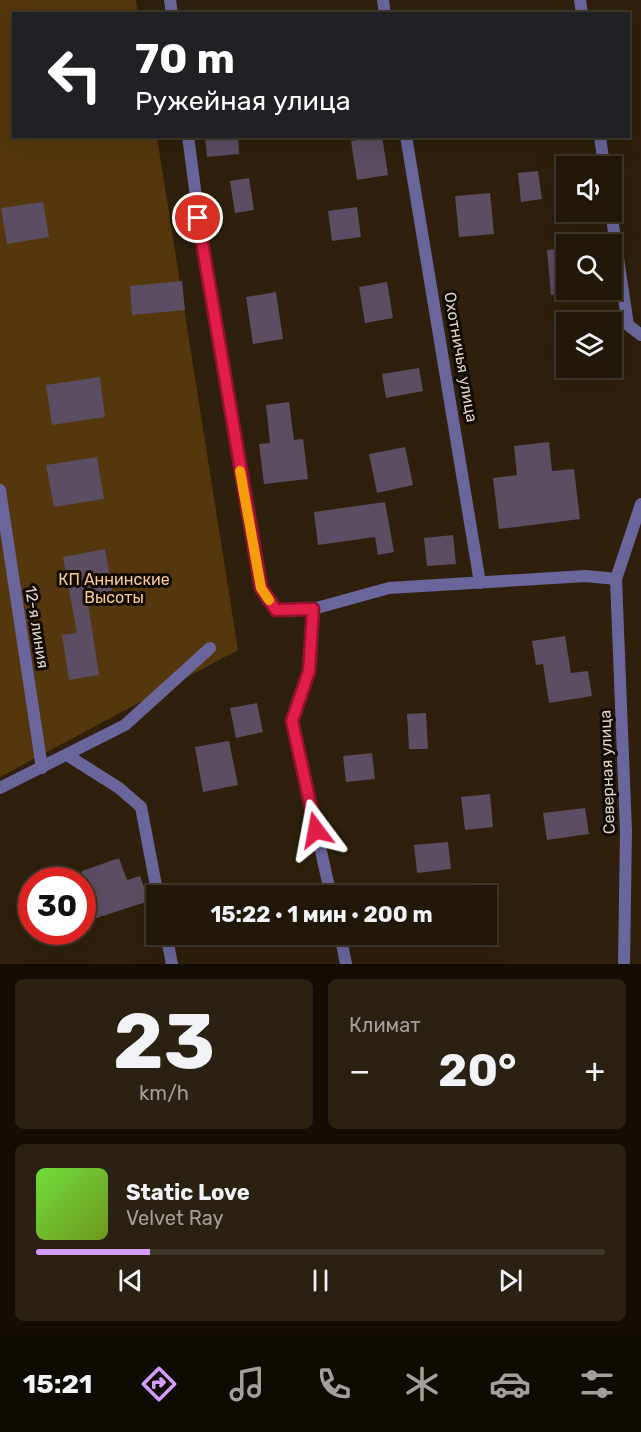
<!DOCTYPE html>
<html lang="ru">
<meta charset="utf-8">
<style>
body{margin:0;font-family:Rubik,sans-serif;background:#2a2112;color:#f1f3f6;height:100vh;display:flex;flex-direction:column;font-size:22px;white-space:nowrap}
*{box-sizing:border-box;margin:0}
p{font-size:20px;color:#a2a09c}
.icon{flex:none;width:33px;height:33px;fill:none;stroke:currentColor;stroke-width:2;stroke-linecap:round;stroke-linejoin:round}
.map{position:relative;height:964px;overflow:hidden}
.details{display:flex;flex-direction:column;gap:15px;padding:15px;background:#130d05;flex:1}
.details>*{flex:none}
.banner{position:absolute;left:12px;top:12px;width:618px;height:126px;border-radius:0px;box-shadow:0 6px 24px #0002,0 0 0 2px #3f372a;background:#202124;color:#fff;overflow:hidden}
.buttons{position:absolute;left:556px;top:156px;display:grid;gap:12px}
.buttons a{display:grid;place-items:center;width:66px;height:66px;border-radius:0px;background:#221809;box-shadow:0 6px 24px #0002,0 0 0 2px #3f372a;font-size:30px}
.speed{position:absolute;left:18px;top:867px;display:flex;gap:12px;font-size:30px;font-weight:700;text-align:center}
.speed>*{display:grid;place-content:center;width:78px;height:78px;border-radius:50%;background:#221809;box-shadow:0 6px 24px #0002,0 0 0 2px #3f372a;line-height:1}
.speed .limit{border:9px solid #d22;background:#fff;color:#111}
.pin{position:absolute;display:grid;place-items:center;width:51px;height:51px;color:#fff;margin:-26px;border:3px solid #fff;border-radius:50%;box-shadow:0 2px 6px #0007}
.me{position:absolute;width:66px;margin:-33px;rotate:347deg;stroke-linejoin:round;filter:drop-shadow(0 0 4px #0008)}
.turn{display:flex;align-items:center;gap:21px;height:126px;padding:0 24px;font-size:27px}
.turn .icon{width:78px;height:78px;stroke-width:2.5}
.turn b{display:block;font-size:42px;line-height:51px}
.big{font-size:45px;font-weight:700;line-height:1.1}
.details .card{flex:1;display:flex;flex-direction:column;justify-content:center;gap:9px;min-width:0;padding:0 21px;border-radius:9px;background:#2a2112}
.details .dial{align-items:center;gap:0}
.dial b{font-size:78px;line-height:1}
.song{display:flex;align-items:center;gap:18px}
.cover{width:72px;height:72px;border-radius:9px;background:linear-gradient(135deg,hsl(100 70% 55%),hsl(80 70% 35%))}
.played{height:6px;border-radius:3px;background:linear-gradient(90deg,#d49cfc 20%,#3f372a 20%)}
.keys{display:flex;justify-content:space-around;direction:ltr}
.heat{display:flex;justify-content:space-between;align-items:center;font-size:33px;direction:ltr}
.details .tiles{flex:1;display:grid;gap:15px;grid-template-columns:1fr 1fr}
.card:last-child{grid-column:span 2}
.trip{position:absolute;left:146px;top:885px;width:351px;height:60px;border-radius:0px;background:#221809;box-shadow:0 6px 24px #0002,0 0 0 2px #3f372a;font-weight:700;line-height:60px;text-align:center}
.dock{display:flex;height:96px;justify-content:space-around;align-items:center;background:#0e0a04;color:#a2a09c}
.dock .icon{width:42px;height:42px}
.dock .on{color:#d49cfc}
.dock b{font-size:27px;color:#f1f3f6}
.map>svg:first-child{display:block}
.green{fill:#54370c}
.building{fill:#5b4d62}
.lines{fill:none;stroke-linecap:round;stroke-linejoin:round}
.street{stroke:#6a669c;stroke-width:12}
.route-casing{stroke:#92132f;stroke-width:15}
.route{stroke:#e11d48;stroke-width:10}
.slow{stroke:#f59e0b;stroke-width:10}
.labels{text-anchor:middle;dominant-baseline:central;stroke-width:6;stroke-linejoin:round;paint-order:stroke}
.street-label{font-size:16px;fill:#ded4c8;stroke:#110b04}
.park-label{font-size:16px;fill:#fccb90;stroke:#110b04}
</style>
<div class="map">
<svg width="641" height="964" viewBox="0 0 641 964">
<rect width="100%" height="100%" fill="#2e200c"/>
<path class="green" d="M 0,0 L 136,0 L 138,13 L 14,14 L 14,136 L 157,137 L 238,650 L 0,777 Z"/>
<path class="building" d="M 205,136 L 238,136 L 239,154 L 207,157 Z
M 382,136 L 388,175 L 357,180 L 351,141 Z
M 538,171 L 542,199 L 521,202 L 518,173 Z
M 249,178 L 254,210 L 235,213 L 230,181 Z
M 490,193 L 494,234 L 459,237 L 455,196 Z
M 43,202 L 49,237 L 7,244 L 1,208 Z
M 357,207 L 361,237 L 332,241 L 328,211 Z
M 567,248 L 567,293 L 551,295 L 547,250 Z
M 182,281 L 185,310 L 132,315 L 130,286 Z
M 387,282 L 393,318 L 365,323 L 359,287 Z
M 276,292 L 283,339 L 253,344 L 246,297 Z
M 419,368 L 423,391 L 386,398 L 382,374 Z
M 100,377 L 105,417 L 52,425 L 46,385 Z
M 289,402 L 294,440 L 303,439 L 308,479 L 264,484 L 259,444 L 270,443 L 266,405 Z
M 549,442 L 552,471 L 574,469 L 580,519 L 499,529 L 493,478 L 517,475 L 514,446 Z
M 405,447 L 413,485 L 377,493 L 369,454 Z
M 97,457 L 104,499 L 54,507 L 46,465 Z
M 385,502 L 394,552 L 378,555 L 375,537 L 318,545 L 314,512 Z
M 453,535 L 456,564 L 427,566 L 424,538 Z
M 105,549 L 114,598 L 88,603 L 99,675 L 69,680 L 62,635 L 77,633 L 63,557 Z
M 565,636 L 571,673 L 588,671 L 592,696 L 549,703 L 543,664 L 536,665 L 532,641 Z
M 257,703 L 263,732 L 236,738 L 230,708 Z
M 426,713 L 428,749 L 409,749 L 407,714 Z
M 229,741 L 238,785 L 203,792 L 195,747 Z
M 372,753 L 375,779 L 346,782 L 343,756 Z
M 490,794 L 493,827 L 465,830 L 461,797 Z
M 585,808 L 589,834 L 547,840 L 543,813 Z
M 448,842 L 451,869 L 417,873 L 414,845 Z
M 119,858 L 127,880 L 140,876 L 149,901 L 87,921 L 86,916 L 82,917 L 82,871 Z"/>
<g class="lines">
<path class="street" d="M 170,0 L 172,14
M 383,0 L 385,14
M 580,0 L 582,14
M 188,136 L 204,258 L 260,588 L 276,610 L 313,609 L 389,588 L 586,576 L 616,579
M 406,136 L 480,583
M 600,136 L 604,166
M 611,212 L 628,325 L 641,335
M 0,490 L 42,768
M 313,609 L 309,671 L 292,721 L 331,896
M 67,755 L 119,788 L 141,807 L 158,896
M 0,788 L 125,725 L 210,648
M 166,934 L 172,964
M 340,934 L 346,964
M 624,964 L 626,832 L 616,579 L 641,504"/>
</g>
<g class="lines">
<g class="route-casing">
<path id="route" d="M 198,218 L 261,588 L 276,610 L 313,609 L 309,671 L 292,721 L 316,830"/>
</g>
<use href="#route" class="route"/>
<path class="slow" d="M 240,471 L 261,588 L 269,600"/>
</g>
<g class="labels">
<g class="street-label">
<text transform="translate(461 357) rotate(80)">Охотничья улица</text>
<text transform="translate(37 627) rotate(81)">12-я линия</text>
<text transform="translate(607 772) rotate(-92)">Северная улица</text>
</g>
<g class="park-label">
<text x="114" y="579">КП Аннинские<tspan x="114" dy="18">Высоты</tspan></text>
</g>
</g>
</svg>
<div class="buttons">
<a><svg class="icon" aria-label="sound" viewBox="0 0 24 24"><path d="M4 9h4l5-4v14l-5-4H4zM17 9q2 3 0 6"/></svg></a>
<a><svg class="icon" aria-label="search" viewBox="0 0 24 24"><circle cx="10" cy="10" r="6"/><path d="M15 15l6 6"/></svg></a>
<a><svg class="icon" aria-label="layers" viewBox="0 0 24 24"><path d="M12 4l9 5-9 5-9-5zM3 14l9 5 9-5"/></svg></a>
</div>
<div class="speed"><div class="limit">30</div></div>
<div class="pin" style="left:198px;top:218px;background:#d93025"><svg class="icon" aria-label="arrive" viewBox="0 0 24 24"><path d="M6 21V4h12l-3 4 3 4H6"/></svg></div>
<svg class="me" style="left:316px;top:830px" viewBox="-20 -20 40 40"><path d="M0-17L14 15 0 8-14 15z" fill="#e11d48" stroke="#fff" stroke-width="4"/></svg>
<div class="trip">15:22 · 1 мин · 200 m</div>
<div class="banner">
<div class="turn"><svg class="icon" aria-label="left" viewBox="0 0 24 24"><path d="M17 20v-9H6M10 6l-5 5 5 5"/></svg><div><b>70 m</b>Ружейная улица</div></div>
</div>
</div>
<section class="details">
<div class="tiles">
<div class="card dial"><b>23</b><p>km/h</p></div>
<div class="card"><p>Климат</p>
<div class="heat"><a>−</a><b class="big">20°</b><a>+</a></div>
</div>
<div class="card">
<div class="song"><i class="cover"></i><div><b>Static Love</b><p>Velvet Ray</p></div></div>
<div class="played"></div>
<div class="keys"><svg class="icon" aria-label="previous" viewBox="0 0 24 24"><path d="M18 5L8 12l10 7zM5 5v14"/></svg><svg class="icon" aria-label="pause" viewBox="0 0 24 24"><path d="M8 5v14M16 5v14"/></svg><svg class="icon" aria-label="next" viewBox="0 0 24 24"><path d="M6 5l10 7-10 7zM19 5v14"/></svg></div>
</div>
</div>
</section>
<nav class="dock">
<b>15:21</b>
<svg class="icon on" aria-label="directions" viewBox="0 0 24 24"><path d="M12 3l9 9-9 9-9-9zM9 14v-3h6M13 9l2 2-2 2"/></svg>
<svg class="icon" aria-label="music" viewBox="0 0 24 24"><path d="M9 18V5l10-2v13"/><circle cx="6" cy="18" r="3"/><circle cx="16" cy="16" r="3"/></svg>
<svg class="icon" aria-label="phone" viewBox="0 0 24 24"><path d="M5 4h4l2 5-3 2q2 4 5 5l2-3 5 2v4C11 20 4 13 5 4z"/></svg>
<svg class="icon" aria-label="climate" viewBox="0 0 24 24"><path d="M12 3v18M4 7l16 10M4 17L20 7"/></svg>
<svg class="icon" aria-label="car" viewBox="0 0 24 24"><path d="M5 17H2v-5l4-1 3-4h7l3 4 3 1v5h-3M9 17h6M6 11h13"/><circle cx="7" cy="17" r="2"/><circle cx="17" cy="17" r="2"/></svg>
<svg class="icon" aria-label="filters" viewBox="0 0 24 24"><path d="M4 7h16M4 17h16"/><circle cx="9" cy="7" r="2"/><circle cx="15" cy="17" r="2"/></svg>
</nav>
